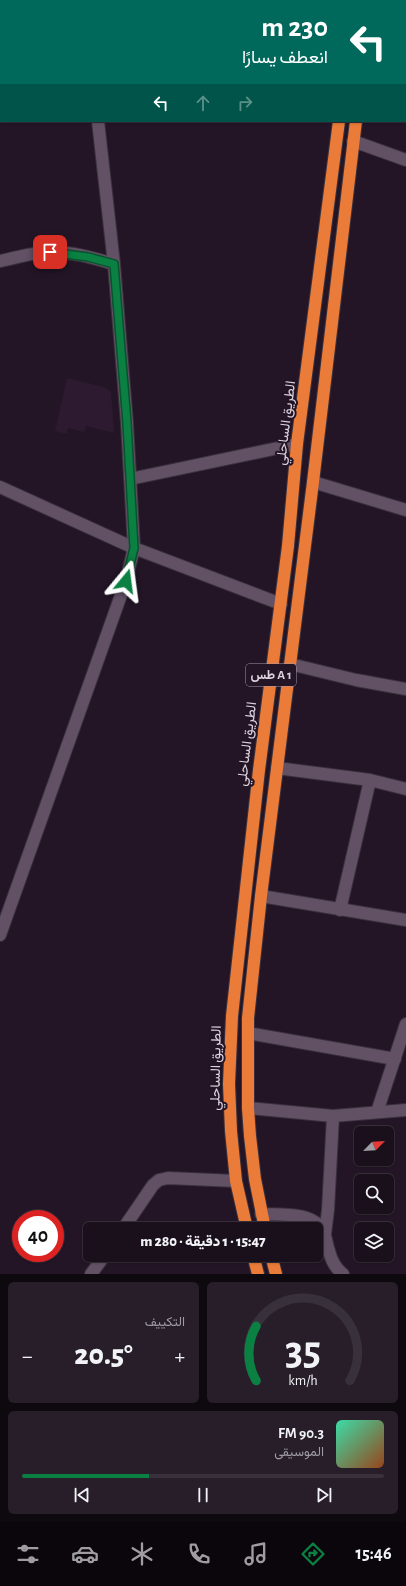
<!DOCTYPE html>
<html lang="ar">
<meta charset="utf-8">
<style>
body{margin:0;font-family:"Alegreya Sans",Vazirmatn,sans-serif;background:#271e29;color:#f1f3f6;direction:rtl;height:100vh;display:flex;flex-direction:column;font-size:15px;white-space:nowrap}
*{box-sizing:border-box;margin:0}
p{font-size:13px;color:#9f9da3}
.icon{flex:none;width:22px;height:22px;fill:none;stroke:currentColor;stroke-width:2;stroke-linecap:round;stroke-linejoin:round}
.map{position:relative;height:1274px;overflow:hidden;direction:ltr}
.panel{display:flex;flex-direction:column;gap:8px;padding:8px;background:#0e090f;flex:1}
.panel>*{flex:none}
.guide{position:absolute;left:0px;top:0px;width:406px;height:122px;box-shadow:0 1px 3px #0004,0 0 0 1px #38303b;direction:rtl;background:#00695c;color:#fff;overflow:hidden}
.needle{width:26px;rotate:66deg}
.fabs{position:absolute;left:354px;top:1126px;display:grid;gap:8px}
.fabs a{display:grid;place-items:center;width:40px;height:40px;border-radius:6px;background:#1a101c;box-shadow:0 1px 3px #0004,0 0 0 1px #38303b;font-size:20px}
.speed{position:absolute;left:12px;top:1210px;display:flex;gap:8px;font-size:20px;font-weight:700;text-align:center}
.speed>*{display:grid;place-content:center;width:52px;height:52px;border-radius:50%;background:#1a101c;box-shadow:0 1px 3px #0004,0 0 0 1px #38303b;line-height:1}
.speed .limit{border:6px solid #d22;background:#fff;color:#111}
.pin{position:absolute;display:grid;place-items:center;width:34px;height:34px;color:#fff;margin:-17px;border-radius:8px;box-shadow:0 2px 6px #0006}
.me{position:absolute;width:44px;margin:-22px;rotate:16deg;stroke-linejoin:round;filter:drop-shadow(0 0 3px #0008)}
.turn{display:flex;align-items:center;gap:14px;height:84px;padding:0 12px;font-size:18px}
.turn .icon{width:52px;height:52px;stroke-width:2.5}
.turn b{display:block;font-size:28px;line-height:34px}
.lanes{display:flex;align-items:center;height:38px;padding:0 12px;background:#0003;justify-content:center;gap:20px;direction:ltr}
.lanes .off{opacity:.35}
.big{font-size:30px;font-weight:800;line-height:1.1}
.panel .tile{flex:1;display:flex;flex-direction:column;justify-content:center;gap:6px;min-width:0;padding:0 14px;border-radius:6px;background:#271e29}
.panel .dial{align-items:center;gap:0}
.dial svg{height:104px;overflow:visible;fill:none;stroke:#38303b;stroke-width:7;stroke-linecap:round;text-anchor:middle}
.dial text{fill:#f1f3f6;stroke:none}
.song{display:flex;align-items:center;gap:12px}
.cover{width:48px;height:48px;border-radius:6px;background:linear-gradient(135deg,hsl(160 70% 55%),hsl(20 70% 35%))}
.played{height:4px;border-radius:2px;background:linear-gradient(90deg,#0b8043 35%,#38303b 35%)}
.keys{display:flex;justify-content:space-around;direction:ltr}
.heat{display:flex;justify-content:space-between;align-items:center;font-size:22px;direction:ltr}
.panel .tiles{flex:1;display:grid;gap:8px;grid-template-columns:1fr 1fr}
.tile:last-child{grid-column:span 2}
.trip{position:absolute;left:83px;top:1222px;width:240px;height:40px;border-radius:6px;background:#1a101c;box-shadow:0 1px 3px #0004,0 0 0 1px #38303b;font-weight:800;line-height:40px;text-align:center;direction:rtl}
.tabs{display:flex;height:64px;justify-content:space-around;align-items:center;background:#0a060b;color:#9f9da3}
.tabs .icon{width:28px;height:28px}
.tabs .current{color:#0b8043}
.tabs b{font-size:18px;color:#f1f3f6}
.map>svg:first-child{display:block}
.built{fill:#2d1a31}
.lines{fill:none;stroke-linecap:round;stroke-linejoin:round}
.minor-casing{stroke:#3a313d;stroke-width:14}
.highway-casing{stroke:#3a313d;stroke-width:14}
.minor{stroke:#625165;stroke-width:12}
.highway{stroke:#ea7b38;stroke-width:12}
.route-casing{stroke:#07532c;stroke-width:10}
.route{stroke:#0b8043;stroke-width:7}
.labels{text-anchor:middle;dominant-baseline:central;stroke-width:4;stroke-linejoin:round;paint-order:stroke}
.shield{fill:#231526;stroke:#a499a7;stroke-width:1}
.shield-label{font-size:13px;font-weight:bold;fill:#dcd2de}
.street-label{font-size:14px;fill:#dcd2de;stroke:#231526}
</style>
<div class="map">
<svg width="406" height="1274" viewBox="0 0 406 1274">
<rect width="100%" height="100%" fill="#231526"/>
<path class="built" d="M 67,378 L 104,387 L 111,392 L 114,433 L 86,426 L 84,432 L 68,428 L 67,434 L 55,431 Z"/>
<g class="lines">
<g class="minor-casing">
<path id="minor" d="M 86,0 L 86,1
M 405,80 L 406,81
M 353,141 L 406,160
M 0,261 C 16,258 33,252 49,252 C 70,251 93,258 114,264
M 130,479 L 297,444
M 313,482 L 406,510
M 0,487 L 134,548 L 281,604
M 290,664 L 356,680 L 406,689
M 277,768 L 370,780 L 406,789
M 261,896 L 406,920
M 340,910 L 370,780
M 0,935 L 126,581 L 134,548 L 127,423 L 114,264 L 98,121
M 248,1033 L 395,1059
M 248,1108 L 333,1116 L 406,1110
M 377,1112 L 406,1024
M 261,1214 C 281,1215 313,1211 324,1232 C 326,1238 327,1245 329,1251 C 331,1259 335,1268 343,1274
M 123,1229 L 153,1185 L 159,1180 L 168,1178 L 236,1181
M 325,1234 L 328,1210 L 333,1116
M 91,1274 L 105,1255"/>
</g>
<g class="highway-casing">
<path id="highway" d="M 354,1 L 354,0
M 372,1 L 372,0
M 247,1229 L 236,1181 L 231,1131 L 229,1084 L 232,1016 L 259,770 L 288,546 L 297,444 L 339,121
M 265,1229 L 255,1179 L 250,1136 L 248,1108 L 248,1018 L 261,896 L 313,482 L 356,121
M 253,1255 L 258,1274
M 271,1255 L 276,1274"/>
</g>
<use href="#minor" class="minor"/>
<use href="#highway" class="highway"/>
</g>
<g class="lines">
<g class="route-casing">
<path id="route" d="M 50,252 L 88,257 L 114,264 L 127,423 L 134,548 L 126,581"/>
</g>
<use href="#route" class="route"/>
</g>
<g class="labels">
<rect class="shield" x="246" y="664" width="50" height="22" rx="3"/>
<g class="shield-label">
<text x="271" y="675">طس A 1</text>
</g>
<g class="street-label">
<text transform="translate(286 423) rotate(-83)">الطريق الساحلي</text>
<text transform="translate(247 744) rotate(-83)">الطريق الساحلي</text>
<text transform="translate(216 1068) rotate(-89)">الطريق الساحلي</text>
</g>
</g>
</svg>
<div class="fabs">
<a><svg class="needle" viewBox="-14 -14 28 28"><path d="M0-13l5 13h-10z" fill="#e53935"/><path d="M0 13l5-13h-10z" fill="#9f9da3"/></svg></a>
<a><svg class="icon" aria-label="search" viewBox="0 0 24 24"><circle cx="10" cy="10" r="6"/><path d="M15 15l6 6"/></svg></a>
<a><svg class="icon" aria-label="layers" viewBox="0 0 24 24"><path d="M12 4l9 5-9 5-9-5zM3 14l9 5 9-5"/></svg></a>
</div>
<div class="speed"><div class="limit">40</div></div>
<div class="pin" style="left:50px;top:252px;background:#d93025"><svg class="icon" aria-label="arrive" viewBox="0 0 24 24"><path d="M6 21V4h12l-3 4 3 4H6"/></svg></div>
<svg class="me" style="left:126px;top:581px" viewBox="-20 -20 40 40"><path d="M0-17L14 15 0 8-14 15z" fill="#0b8043" stroke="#fff" stroke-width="4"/></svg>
<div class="trip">15:47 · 1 دقيقة · 280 m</div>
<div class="guide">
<div class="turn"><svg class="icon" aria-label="left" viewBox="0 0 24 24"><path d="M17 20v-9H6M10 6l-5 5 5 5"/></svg><div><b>230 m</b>انعطف يسارًا</div></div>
<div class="lanes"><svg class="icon" aria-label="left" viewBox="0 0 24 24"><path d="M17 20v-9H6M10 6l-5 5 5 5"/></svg><svg class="icon off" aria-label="ahead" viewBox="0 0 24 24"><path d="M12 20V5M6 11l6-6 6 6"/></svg><svg class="icon off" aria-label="right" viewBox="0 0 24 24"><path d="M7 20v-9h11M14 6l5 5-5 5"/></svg></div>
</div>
</div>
<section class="panel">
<div class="tiles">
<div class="tile dial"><svg viewBox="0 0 100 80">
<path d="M14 69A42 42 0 1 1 86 69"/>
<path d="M14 69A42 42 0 0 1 14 27" stroke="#0b8043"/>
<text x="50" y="56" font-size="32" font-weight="700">35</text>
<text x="50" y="72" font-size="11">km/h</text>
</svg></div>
<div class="tile"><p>التكييف</p>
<div class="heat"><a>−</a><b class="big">20.5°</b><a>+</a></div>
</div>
<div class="tile">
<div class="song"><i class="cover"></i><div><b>90.3 FM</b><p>الموسيقى</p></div></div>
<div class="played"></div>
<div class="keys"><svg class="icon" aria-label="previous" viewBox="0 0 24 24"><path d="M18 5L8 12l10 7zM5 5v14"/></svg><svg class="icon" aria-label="pause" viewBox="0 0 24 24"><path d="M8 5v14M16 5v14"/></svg><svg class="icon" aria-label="next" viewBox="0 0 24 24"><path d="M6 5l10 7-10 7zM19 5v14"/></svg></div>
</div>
</div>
</section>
<nav class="tabs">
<b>15:46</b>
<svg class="icon current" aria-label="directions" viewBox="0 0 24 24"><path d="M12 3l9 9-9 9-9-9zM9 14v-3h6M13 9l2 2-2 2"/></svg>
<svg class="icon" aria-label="music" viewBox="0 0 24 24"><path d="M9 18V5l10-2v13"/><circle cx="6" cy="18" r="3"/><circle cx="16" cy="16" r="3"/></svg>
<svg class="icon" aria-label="phone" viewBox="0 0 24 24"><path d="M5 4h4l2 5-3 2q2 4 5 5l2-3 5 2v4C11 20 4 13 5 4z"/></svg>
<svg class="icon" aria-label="climate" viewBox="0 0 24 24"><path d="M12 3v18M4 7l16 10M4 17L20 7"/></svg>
<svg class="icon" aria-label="car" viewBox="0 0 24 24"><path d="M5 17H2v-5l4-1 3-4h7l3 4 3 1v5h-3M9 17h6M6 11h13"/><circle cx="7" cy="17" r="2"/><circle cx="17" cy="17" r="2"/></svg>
<svg class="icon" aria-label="filters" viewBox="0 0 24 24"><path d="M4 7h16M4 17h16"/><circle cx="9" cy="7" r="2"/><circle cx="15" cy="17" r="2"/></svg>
</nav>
